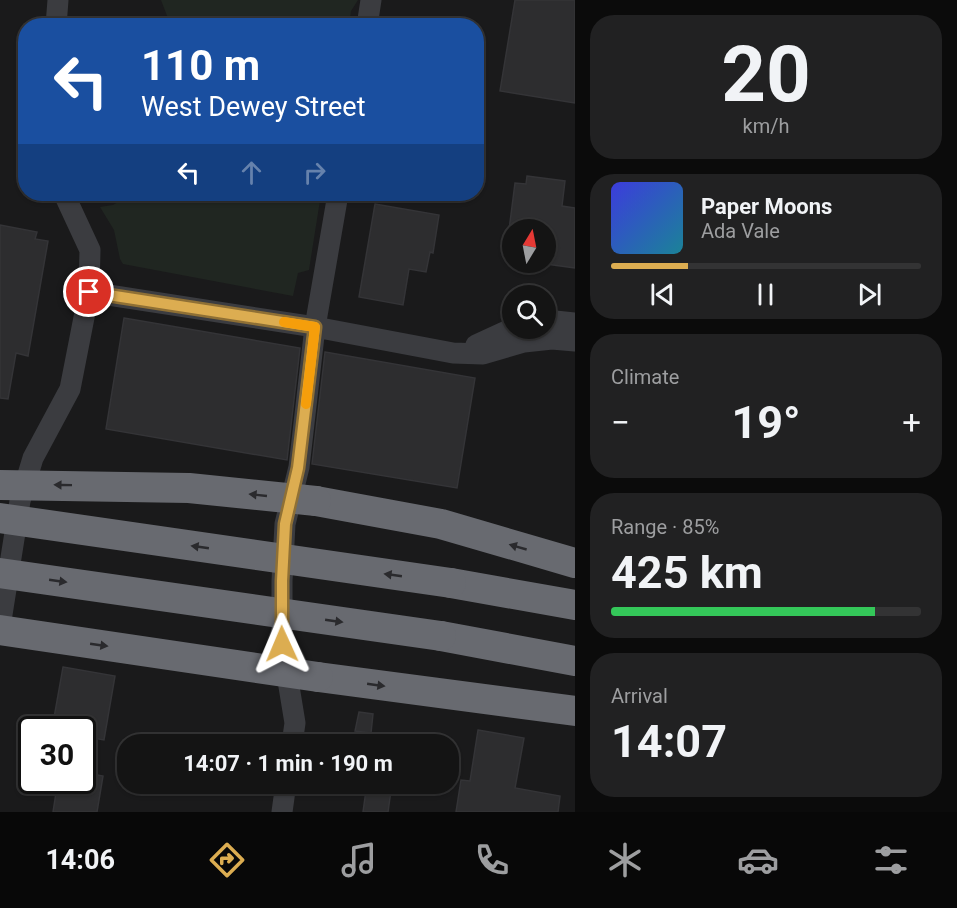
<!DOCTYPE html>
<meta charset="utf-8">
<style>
body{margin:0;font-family:Roboto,sans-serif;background:#212122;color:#f1f3f6;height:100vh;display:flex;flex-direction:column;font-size:22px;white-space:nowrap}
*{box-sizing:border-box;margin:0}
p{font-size:20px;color:#9d9ea0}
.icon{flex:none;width:33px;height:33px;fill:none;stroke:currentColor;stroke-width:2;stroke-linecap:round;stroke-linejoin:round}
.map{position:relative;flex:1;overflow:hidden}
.drawer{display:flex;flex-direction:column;gap:15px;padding:15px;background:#0b0b0b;width:382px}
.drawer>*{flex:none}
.hud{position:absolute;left:18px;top:18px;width:466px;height:183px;border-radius:24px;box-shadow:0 2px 4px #0004,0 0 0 2px #333334;background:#1a4fa0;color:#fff;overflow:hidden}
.needle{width:39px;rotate:10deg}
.buttons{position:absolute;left:502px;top:219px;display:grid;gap:12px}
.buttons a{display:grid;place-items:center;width:54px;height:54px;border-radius:50%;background:#141414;box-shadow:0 2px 4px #0004,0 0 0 2px #333334;font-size:30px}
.speed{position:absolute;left:18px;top:716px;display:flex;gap:12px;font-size:30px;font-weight:700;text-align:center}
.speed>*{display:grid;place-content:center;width:78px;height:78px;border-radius:50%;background:#141414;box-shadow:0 2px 4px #0004,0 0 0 2px #333334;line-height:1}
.speed .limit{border:3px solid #111;border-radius:9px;background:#fff;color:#111}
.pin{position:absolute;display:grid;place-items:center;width:51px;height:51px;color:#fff;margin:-26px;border:3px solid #fff;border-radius:50%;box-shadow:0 2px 6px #0007}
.me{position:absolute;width:66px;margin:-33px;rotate:359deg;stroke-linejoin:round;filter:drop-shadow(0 0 4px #0008)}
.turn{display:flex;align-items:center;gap:21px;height:126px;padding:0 24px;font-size:27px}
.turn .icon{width:78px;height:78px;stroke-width:2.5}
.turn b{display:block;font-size:42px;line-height:51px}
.lanes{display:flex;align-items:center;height:57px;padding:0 24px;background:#0003;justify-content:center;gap:30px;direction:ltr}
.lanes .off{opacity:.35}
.big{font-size:45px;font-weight:700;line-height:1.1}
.drawer .card{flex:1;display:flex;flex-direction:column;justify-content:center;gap:9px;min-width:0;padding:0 21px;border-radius:24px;background:#212122}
.drawer .dial{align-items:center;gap:0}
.dial b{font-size:78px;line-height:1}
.song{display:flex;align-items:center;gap:18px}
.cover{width:72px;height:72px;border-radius:9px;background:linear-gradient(135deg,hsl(240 70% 55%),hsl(190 70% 35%))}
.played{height:6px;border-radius:3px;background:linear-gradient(90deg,#dcad51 25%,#333334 25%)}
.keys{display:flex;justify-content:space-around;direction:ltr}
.heat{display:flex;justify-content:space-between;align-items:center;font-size:33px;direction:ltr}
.charge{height:9px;border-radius:4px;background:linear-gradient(90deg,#34c759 85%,#333334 0)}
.trip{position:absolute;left:117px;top:734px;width:342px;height:60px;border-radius:24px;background:#141414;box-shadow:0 2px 4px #0004,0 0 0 2px #333334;font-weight:700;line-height:60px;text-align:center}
.tab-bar{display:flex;height:96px;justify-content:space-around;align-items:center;background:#080808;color:#9d9ea0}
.tab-bar .icon{width:42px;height:42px}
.tab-bar .active{color:#dcad51}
.tab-bar b{font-size:27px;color:#f1f3f6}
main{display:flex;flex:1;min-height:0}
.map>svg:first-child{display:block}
.green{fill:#202621}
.building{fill:#2d2d2f;stroke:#343437;stroke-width:1.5}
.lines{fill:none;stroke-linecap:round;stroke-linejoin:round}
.minor{stroke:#3b3c40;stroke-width:21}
.highway{stroke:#686a70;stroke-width:30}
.highway-bridge{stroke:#686a70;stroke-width:30}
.oneway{fill:#2a2a2d}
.route-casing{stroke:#8f7035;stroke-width:15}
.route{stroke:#dcad51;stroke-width:10}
.slow{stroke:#f59e0b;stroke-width:10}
</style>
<main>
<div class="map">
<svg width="575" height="812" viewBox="0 0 575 812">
<rect width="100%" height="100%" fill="#1a1a1b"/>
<path class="green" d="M 161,0 L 358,0 L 351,11 L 349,25 L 171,26 Z
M 131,194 L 321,194 L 309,270 L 298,273 L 293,296 L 123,264 L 120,259 L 114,230 L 100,207 L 113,205 Z"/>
<path class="building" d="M 515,0 L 575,0 L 575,103 L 500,91 Z
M 527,176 L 565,181 L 562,206 L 575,208 L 575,268 L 546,264 L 546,230 L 509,230 L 515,183 L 526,184 Z
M 375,204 L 439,215 L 433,253 L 430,252 L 426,272 L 409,269 L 403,305 L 359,297 Z
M 0,225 L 37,232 L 35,239 L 48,241 L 28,356 L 16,353 L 8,399 L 0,398 Z
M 124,318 L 300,348 L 287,460 L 106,429 Z
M 325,352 L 475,378 L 457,488 L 312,464 Z
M 63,667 L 115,676 L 104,740 L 82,736 L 82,729 L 52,729 Z
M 359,712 L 373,714 L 371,733 L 355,731 Z
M 478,730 L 524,738 L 515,788 L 560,796 L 558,812 L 456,812 L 461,780 L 470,781 Z
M 82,772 L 103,776 L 97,812 L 53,812 L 58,780 L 82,780 Z
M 367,783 L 392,783 L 388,812 L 363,812 Z"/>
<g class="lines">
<path class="minor" d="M 56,26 L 58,0
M 367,26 L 371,0
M 89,292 L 315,327 L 453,353 L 483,354 L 524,342 L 552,339 L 575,341
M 546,320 L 575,323
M 476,345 L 513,328
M 0,627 L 20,501 L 33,458 L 70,389 L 89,292 L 90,250 L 64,194
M 292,744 L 295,723 L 282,644 L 282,581 L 285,524 L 299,467 L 315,327 L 338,194
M 282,812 L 286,783"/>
<path class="highway" d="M 316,501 L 441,524 L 575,563
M 451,583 L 575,605
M 441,636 L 575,661
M 318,677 L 575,711"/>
<path class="highway-bridge" d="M 0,485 L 189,488 L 316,501
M 0,518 L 451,583
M 0,573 L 441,636
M 0,630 L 318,677"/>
</g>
<defs><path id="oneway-solid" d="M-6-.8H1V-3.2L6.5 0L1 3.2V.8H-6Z" transform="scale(1.5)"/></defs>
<g class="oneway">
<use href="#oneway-solid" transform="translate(63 485) rotate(-179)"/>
<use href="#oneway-solid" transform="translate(258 495) rotate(-174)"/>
<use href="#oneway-solid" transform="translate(200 547) rotate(-172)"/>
<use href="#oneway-solid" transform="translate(518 547) rotate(-164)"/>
<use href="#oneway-solid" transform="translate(393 575) rotate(-172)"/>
<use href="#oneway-solid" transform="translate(58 581) rotate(8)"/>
<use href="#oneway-solid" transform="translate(334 621) rotate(8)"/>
<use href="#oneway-solid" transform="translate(99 645) rotate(8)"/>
<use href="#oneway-solid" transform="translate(376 685) rotate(8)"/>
</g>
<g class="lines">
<g class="route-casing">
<path id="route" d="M 89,292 L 315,327 L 298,468 L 285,524 L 282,581 L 282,644"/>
</g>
<use href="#route" class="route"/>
<path class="slow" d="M 284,322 L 315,327 L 306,404"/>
</g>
</svg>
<div class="buttons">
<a><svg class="needle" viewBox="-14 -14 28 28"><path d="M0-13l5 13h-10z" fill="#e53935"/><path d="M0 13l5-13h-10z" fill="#9d9ea0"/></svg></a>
<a><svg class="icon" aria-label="search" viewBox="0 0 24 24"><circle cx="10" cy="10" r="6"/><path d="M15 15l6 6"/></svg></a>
</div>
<div class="speed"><div class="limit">30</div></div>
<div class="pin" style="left:89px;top:292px;background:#d93025"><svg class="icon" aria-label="arrive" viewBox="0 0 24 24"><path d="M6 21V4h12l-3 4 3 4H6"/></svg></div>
<svg class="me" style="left:282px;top:644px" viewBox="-20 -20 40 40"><path d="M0-17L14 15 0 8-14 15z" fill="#dcad51" stroke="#fff" stroke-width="4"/></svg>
<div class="trip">14:07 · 1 min · 190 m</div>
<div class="hud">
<div class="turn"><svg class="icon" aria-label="left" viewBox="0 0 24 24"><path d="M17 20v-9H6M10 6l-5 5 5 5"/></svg><div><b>110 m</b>West Dewey Street</div></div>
<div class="lanes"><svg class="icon" aria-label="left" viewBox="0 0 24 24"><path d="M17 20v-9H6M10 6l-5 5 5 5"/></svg><svg class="icon off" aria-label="ahead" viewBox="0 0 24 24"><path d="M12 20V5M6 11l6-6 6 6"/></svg><svg class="icon off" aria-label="right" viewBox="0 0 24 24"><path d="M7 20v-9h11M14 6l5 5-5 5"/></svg></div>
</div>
</div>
<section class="drawer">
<div class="card dial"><b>20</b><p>km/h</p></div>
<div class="card">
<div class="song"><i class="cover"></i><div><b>Paper Moons</b><p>Ada Vale</p></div></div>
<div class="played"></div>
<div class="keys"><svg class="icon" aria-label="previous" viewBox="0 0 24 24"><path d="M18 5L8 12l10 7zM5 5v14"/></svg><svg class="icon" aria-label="pause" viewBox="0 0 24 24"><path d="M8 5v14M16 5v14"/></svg><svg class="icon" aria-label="next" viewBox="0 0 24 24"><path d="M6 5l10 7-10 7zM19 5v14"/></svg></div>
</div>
<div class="card"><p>Climate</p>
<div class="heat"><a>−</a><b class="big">19°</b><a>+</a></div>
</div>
<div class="card"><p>Range · 85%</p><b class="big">425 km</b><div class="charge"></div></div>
<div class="card"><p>Arrival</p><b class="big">14:07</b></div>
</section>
</main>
<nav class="tab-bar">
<b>14:06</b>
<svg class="icon active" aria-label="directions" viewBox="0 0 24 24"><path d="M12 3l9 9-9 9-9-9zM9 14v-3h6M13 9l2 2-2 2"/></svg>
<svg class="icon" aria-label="music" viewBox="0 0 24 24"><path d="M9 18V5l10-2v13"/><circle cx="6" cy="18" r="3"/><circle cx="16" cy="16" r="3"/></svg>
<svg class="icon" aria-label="phone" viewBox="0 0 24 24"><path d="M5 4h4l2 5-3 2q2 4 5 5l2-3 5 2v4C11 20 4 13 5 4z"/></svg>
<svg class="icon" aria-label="climate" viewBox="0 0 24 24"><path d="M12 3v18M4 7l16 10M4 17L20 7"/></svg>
<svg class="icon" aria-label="car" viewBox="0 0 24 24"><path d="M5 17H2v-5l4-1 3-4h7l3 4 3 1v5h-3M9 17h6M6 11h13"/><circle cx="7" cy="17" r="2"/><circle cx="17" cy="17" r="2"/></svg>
<svg class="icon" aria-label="filters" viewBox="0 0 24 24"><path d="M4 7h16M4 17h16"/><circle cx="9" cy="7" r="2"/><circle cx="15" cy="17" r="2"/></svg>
</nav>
